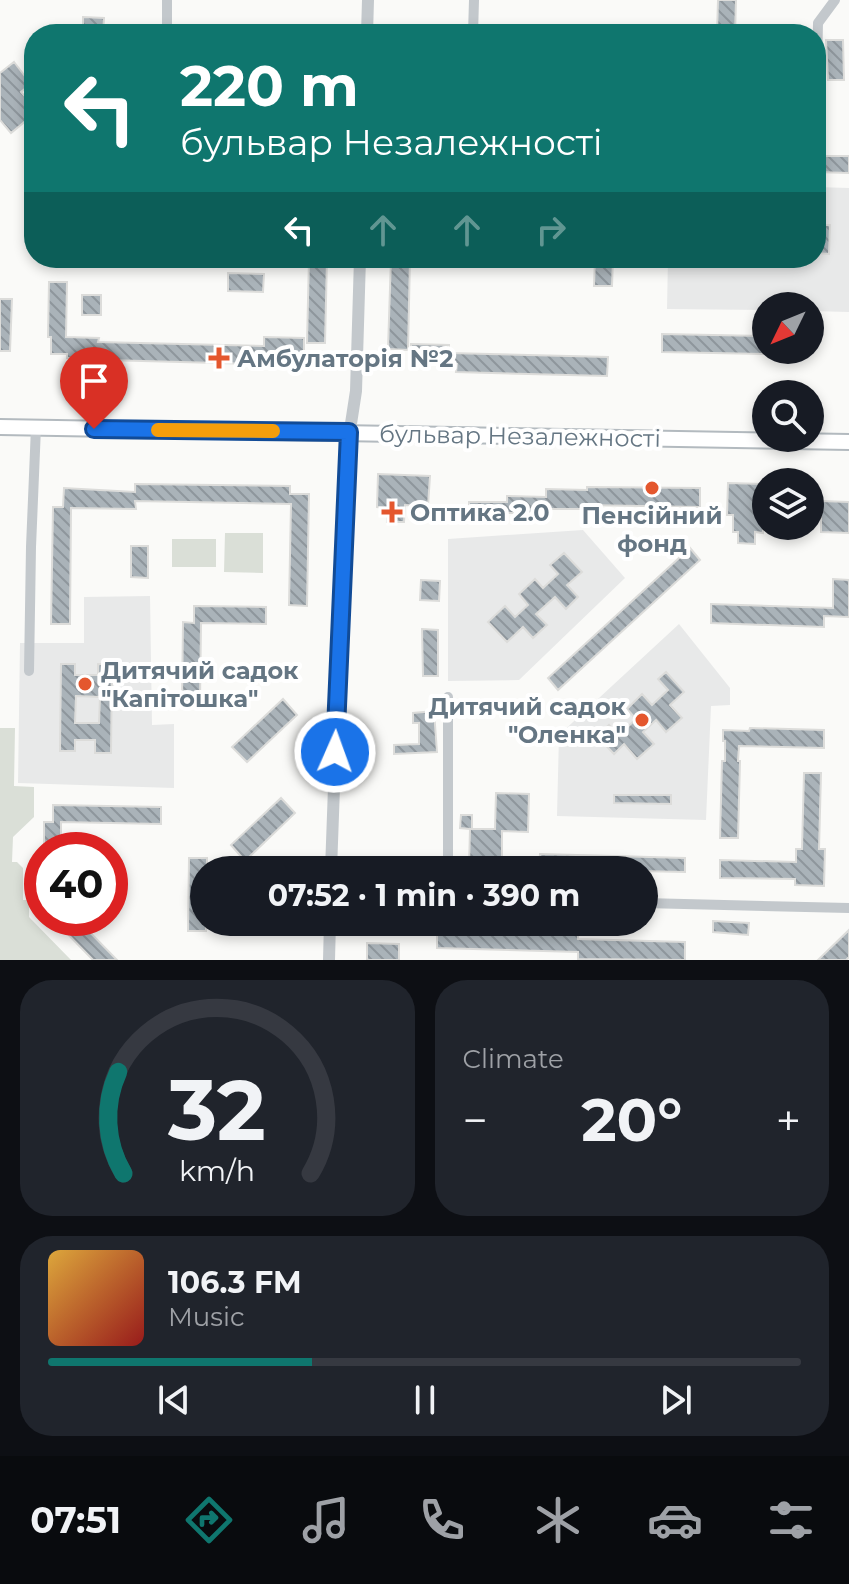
<!DOCTYPE html>
<meta charset="utf-8">
<style>
body{margin:0;font-family:Montserrat,sans-serif;background:#20242c;color:#f1f3f6;height:100vh;display:flex;flex-direction:column;font-size:30px;white-space:nowrap}
*{box-sizing:border-box;margin:0}
p{font-size:26px;color:#9ea1a6}
.icon{flex:none;width:44px;height:44px;fill:none;stroke:currentColor;stroke-width:2;stroke-linecap:round;stroke-linejoin:round}
.map{position:relative;height:960px;overflow:hidden}
.side{display:flex;flex-direction:column;gap:20px;padding:20px;background:#0d0f14;flex:1}
.side>*{flex:none}
.banner{position:absolute;left:24px;top:24px;width:802px;height:244px;border-radius:32px;box-shadow:0 4px 12px #0003;background:#0f766e;color:#fff;overflow:hidden}
.needle{width:52px;rotate:227deg}
.tools{position:absolute;left:752px;top:292px;display:grid;gap:16px}
.tools a{display:grid;place-items:center;width:72px;height:72px;border-radius:50%;background:#171b24;box-shadow:0 4px 12px #0003;font-size:40px}
.speed{position:absolute;left:24px;top:832px;display:flex;gap:16px;font-size:40px;font-weight:700;text-align:center}
.speed>*{display:grid;place-content:center;width:104px;height:104px;border-radius:50%;background:#171b24;box-shadow:0 4px 12px #0003;line-height:1}
.speed .limit{border:12px solid #d22;background:#fff;color:#111}
.pin{position:absolute;display:grid;place-items:center;width:68px;height:68px;color:#fff;margin:-82px -34px;border-radius:50% 50% 50% 0;rotate:-45deg;box-shadow:0 0 8px #0007}
.pin .icon{rotate:45deg}
.me{position:absolute;width:88px;margin:-44px;rotate:2deg;stroke-linejoin:round;filter:drop-shadow(0 0 6px #0008)}
.turn{display:flex;align-items:center;gap:28px;height:168px;padding:0 24px;font-size:36px}
.turn .icon{width:104px;height:104px;stroke-width:2.5}
.turn b{display:block;font-size:56px;line-height:68px}
.lanes{display:flex;align-items:center;height:76px;padding:0 24px;background:#0003;justify-content:center;gap:40px;direction:ltr}
.lanes .off{opacity:.35}
.big{font-size:60px;font-weight:700;line-height:1.1}
.side .widget{flex:1;display:flex;flex-direction:column;justify-content:center;gap:12px;min-width:0;padding:0 28px;border-radius:32px;background:#20242c}
.side .dial{align-items:center;gap:0}
.dial svg{height:208px;overflow:visible;fill:none;stroke:#363941;stroke-width:7;stroke-linecap:round;text-anchor:middle}
.dial text{fill:#f1f3f6;stroke:none}
.song{display:flex;align-items:center;gap:24px}
.cover{width:96px;height:96px;border-radius:12px;background:linear-gradient(135deg,hsl(40 70% 55%),hsl(0 70% 35%))}
.played{height:8px;border-radius:4px;background:linear-gradient(90deg,#0f766e 35%,#363941 35%)}
.keys{display:flex;justify-content:space-around;direction:ltr}
.heat{display:flex;justify-content:space-between;align-items:center;font-size:44px;direction:ltr}
.side .tiles{flex:1;display:grid;gap:20px;grid-template-columns:1fr 1fr}
.widget:last-child{grid-column:span 2}
.trip{position:absolute;left:190px;top:856px;width:468px;height:80px;border-radius:40px;background:#171b24;box-shadow:0 4px 12px #0003;font-weight:700;line-height:80px;text-align:center}
.tab-bar{display:flex;height:128px;justify-content:space-around;align-items:center;background:#090b0e;color:#9ea1a6}
.tab-bar .icon{width:56px;height:56px}
.tab-bar .selected{color:#0f766e}
.tab-bar b{font-size:36px;color:#f1f3f6}
.map>svg:first-child{display:block}
.built{fill:#e8e9e9}
.park{fill:#dadfd7}
.building{fill:url(#building-back-hatch);stroke:#dcdcda;stroke-width:2;fill-rule:evenodd}
.lines{fill:none;stroke-linecap:round;stroke-linejoin:round}
.secondary-casing{stroke:#b3babf;stroke-width:18}
.minor{stroke:#c3c8cc;stroke-width:10}
.tertiary{stroke:#c3c8cc;stroke-width:12}
.secondary{stroke:#fff;stroke-width:14}
.route-casing{stroke:#114b97;stroke-width:20}
.route{stroke:#1a73e8;stroke-width:14}
.slow{stroke:#f59e0b;stroke-width:14}
.poi-dot{fill:#e4572e;stroke:#fff;stroke-width:3}
.labels{text-anchor:middle;dominant-baseline:central;stroke-width:8;stroke-linejoin:round;paint-order:stroke}
.poi-label{font-size:24px;font-weight:bold;fill:#657683;stroke:#fff;text-anchor:start}
.street-label{font-size:24px;fill:#657683;stroke:#fff}
</style>
<div class="map">
<svg width="849" height="960" viewBox="0 0 849 960">
<defs>
<pattern id="building-back-hatch" width="6" height="6" patternUnits="userSpaceOnUse" patternTransform="scale(2)"><rect width="6" height="6" fill="#aab3b9"/><path d="M-1 5l2 2M0 0l6 6M5-1l2 2" fill="none" stroke="#8e969c"/></pattern>
</defs>
<rect width="100%" height="100%" fill="#fafaf8"/>
<path class="built" d="M 816,187 L 849,188 L 849,312 L 810,311 L 810,306 L 766,306 L 766,310 L 667,309 L 668,258 L 816,258 Z
M 583,530 L 625,578 L 519,680 L 448,681 L 448,539 Z
M 150,596 L 152,725 L 174,724 L 174,788 L 18,783 L 20,643 L 84,643 L 84,597 Z
M 679,624 L 730,688 L 730,705 L 711,706 L 706,820 L 557,816 L 559,735 Z"/>
<path class="park" d="M 225,533 L 263,533 L 263,573 L 224,572 Z
M 172,539 L 216,539 L 216,567 L 172,567 Z
M 0,728 L 15,728 L 14,786 L 34,787 L 34,817 L 13,837 L 12,862 L 17,862 L 23,868 L 23,900 L 29,900 L 29,917 L 71,960 L 0,960 Z"/>
<path class="building" d="M 718,0 L 736,0 L 735,34 L 717,34 Z
M 83,17 L 104,18 L 103,34 L 83,34 Z
M 826,40 L 843,40 L 844,80 L 828,80 Z
M 14,62 L 31,84 L 21,92 L 34,107 L 34,114 L 11,133 L 0,120 L 0,73 Z
M 816,156 L 849,156 L 849,173 L 816,172 Z
M 816,225 L 830,225 L 829,254 L 816,253 Z
M 309,258 L 327,258 L 325,343 L 307,343 Z
M 391,258 L 410,258 L 408,350 L 388,349 Z
M 595,258 L 613,258 L 612,286 L 594,286 Z
M 228,273 L 264,274 L 263,292 L 228,291 Z
M 49,282 L 67,282 L 66,337 L 99,338 L 98,342 L 264,346 L 264,337 L 304,338 L 304,356 L 256,355 L 256,364 L 105,360 L 105,355 L 86,355 L 86,358 L 67,358 L 67,354 L 51,354 L 51,337 L 48,337 Z
M 82,295 L 101,295 L 101,315 L 82,315 Z
M 0,299 L 12,299 L 10,351 L 0,351 Z
M 662,334 L 766,336 L 766,354 L 662,352 Z
M 411,344 L 449,345 L 449,353 L 608,357 L 607,376 L 456,372 L 457,364 L 411,363 Z
M 378,474 L 430,476 L 428,506 L 405,505 L 404,522 L 387,522 L 388,508 L 377,507 Z
M 728,483 L 766,484 L 766,515 L 763,515 L 763,533 L 755,532 L 755,544 L 738,543 L 738,532 L 733,532 L 733,515 L 727,515 Z
M 135,484 L 290,486 L 290,494 L 309,494 L 307,606 L 289,605 L 291,504 L 135,501 L 136,509 L 71,508 L 70,624 L 51,624 L 53,507 L 63,507 L 64,488 L 135,492 Z
M 587,487 L 700,488 L 700,507 L 584,505 L 584,509 L 545,509 L 545,513 L 507,513 L 507,519 L 469,518 L 469,502 L 507,502 L 507,496 L 546,497 L 546,489 L 587,490 Z
M 821,501 L 849,502 L 849,533 L 821,532 Z
M 131,546 L 148,546 L 148,578 L 131,577 Z
M 690,548 L 700,560 L 558,690 L 548,678 Z
M 564,553 L 582,572 L 567,585 L 578,597 L 566,609 L 555,597 L 536,614 L 547,625 L 533,638 L 523,627 L 507,642 L 488,622 L 505,606 L 515,617 L 528,605 L 519,594 L 535,579 L 543,588 L 558,574 L 550,565 Z
M 833,579 L 849,580 L 849,617 L 824,616 L 824,627 L 711,623 L 711,604 L 833,608 Z
M 421,580 L 440,581 L 439,601 L 420,600 Z
M 194,606 L 266,607 L 266,624 L 201,623 L 200,701 L 182,701 L 183,622 L 194,623 Z
M 422,629 L 438,630 L 438,676 L 423,676 Z
M 61,664 L 75,664 L 75,675 L 98,675 L 98,664 L 112,665 L 111,753 L 95,753 L 95,740 L 75,740 L 75,751 L 60,751 ZM 76,696 L 100,697 L 99,723 L 75,723 Z
M 666,672 L 684,692 L 670,705 L 682,718 L 666,732 L 656,720 L 643,732 L 654,744 L 637,759 L 624,744 L 614,754 L 597,736 L 609,725 L 619,735 L 636,719 L 627,709 L 642,694 L 652,705 L 668,690 L 658,679 Z
M 283,699 L 297,715 L 247,762 L 232,747 Z
M 434,711 L 437,752 L 394,754 L 394,745 L 419,744 L 419,723 L 413,723 L 413,713 Z
M 750,728 L 824,730 L 824,748 L 739,746 L 738,761 L 740,761 L 738,838 L 720,838 L 722,761 L 725,761 L 725,741 L 723,741 L 723,730 L 749,731 Z
M 804,773 L 821,773 L 819,849 L 825,849 L 824,886 L 795,885 L 795,879 L 720,878 L 720,860 L 796,862 L 796,849 L 802,849 Z
M 496,793 L 529,794 L 528,832 L 502,831 L 502,868 L 469,867 L 470,829 L 460,828 L 461,815 L 472,815 L 472,829 L 495,829 Z
M 614,795 L 671,795 L 671,804 L 614,803 Z
M 281,798 L 295,813 L 245,861 L 231,845 Z
M 53,805 L 161,807 L 161,824 L 61,822 L 61,850 L 44,850 L 44,822 L 53,822 Z
M 540,854 L 685,858 L 685,872 L 539,869 Z
M 189,858 L 207,858 L 207,870 L 204,870 L 204,922 L 206,922 L 206,931 L 188,931 Z
M 52,918 L 76,918 L 117,960 L 93,960 Z
M 713,921 L 749,923 L 748,935 L 713,932 Z
M 437,928 L 578,932 L 578,939 L 685,942 L 685,960 L 578,959 L 578,952 L 437,948 Z
M 849,930 L 849,957 L 846,960 L 818,960 Z
M 367,943 L 399,944 L 399,960 L 367,960 Z"/>
<g class="lines">
<g class="secondary-casing">
<path id="secondary" d="M 0,427 L 849,442"/>
</g>
<path class="minor" d="M 167,34 L 167,0
M 473,34 L 474,0
M 816,114 L 818,23 L 835,0
M 29,671 L 31,547 L 36,427
M 448,870 L 448,697
M 644,903 L 849,908"/>
<path class="tertiary" d="M 367,34 L 368,0
M 331,870 L 346,456 L 356,391 L 360,258
M 329,960 L 330,922"/>
<use href="#secondary" class="secondary"/>
</g>
<g class="lines">
<g class="route-casing">
<path id="route" d="M 94,429 L 349,432 L 335,752"/>
</g>
<use href="#route" class="route"/>
<path class="slow" d="M 158,430 L 273,431"/>
</g>
<g class="poi-dot">
<path d="M215 346h8v8h8v8h-8v8h-8v-8h-8v-8h8z"/>
<circle cx="652" cy="488" r="8"/>
<path d="M388 500h8v8h8v8h-8v8h-8v-8h-8v-8h8z"/>
<circle cx="85" cy="684" r="8"/>
<circle cx="642" cy="720" r="8"/>
</g>
<g class="labels">
<g class="poi-label">
<text x="237" y="358">Амбулаторія №2</text>
<text x="410" y="512">Оптика 2.0</text>
<text x="652" y="515" text-anchor="middle">Пенсійний<tspan x="652" dy="28">фонд</tspan></text>
<text x="101" y="670">Дитячий садок<tspan x="101" dy="28">"Капітошка"</tspan></text>
<text x="626" y="706" text-anchor="end">Дитячий садок<tspan x="626" dy="28">"Оленка"</tspan></text>
</g>
<g class="street-label">
<text transform="translate(520 436) rotate(1)">бульвар Незалежності</text>
</g>
</g>
</svg>
<div class="tools">
<a><svg class="needle" viewBox="-14 -14 28 28"><path d="M0-13l5 13h-10z" fill="#e53935"/><path d="M0 13l5-13h-10z" fill="#9ea1a6"/></svg></a>
<a><svg class="icon" aria-label="search" viewBox="0 0 24 24"><circle cx="10" cy="10" r="6"/><path d="M15 15l6 6"/></svg></a>
<a><svg class="icon" aria-label="layers" viewBox="0 0 24 24"><path d="M12 4l9 5-9 5-9-5zM3 14l9 5 9-5"/></svg></a>
</div>
<div class="speed"><div class="limit">40</div></div>
<div class="pin" style="left:94px;top:429px;background:#d93025"><svg class="icon" aria-label="arrive" viewBox="0 0 24 24"><path d="M6 21V4h12l-3 4 3 4H6"/></svg></div>
<svg class="me" style="left:335px;top:752px" viewBox="-20 -20 40 40"><circle r="17" fill="#1a73e8" stroke="#fff" stroke-width="3"/><path d="M0-11L8 9 0 5-8 9z" fill="#fff"/></svg>
<div class="trip">07:52 · 1 min · 390 m</div>
<div class="banner">
<div class="turn"><svg class="icon" aria-label="left" viewBox="0 0 24 24"><path d="M17 20v-9H6M10 6l-5 5 5 5"/></svg><div><b>220 m</b>бульвар Незалежності</div></div>
<div class="lanes"><svg class="icon" aria-label="left" viewBox="0 0 24 24"><path d="M17 20v-9H6M10 6l-5 5 5 5"/></svg><svg class="icon off" aria-label="ahead" viewBox="0 0 24 24"><path d="M12 20V5M6 11l6-6 6 6"/></svg><svg class="icon off" aria-label="ahead" viewBox="0 0 24 24"><path d="M12 20V5M6 11l6-6 6 6"/></svg><svg class="icon off" aria-label="right" viewBox="0 0 24 24"><path d="M7 20v-9h11M14 6l5 5-5 5"/></svg></div>
</div>
</div>
<section class="side">
<div class="tiles">
<div class="widget dial"><svg viewBox="0 0 100 80">
<path d="M14 69A42 42 0 1 1 86 69"/>
<path d="M14 69A42 42 0 0 1 12 30" stroke="#0f766e"/>
<text x="50" y="56" font-size="32" font-weight="700">32</text>
<text x="50" y="72" font-size="11">km/h</text>
</svg></div>
<div class="widget"><p>Climate</p>
<div class="heat"><a>−</a><b class="big">20°</b><a>+</a></div>
</div>
<div class="widget">
<div class="song"><i class="cover"></i><div><b>106.3 FM</b><p>Music</p></div></div>
<div class="played"></div>
<div class="keys"><svg class="icon" aria-label="previous" viewBox="0 0 24 24"><path d="M18 5L8 12l10 7zM5 5v14"/></svg><svg class="icon" aria-label="pause" viewBox="0 0 24 24"><path d="M8 5v14M16 5v14"/></svg><svg class="icon" aria-label="next" viewBox="0 0 24 24"><path d="M6 5l10 7-10 7zM19 5v14"/></svg></div>
</div>
</div>
</section>
<nav class="tab-bar">
<b>07:51</b>
<svg class="icon selected" aria-label="directions" viewBox="0 0 24 24"><path d="M12 3l9 9-9 9-9-9zM9 14v-3h6M13 9l2 2-2 2"/></svg>
<svg class="icon" aria-label="music" viewBox="0 0 24 24"><path d="M9 18V5l10-2v13"/><circle cx="6" cy="18" r="3"/><circle cx="16" cy="16" r="3"/></svg>
<svg class="icon" aria-label="phone" viewBox="0 0 24 24"><path d="M5 4h4l2 5-3 2q2 4 5 5l2-3 5 2v4C11 20 4 13 5 4z"/></svg>
<svg class="icon" aria-label="climate" viewBox="0 0 24 24"><path d="M12 3v18M4 7l16 10M4 17L20 7"/></svg>
<svg class="icon" aria-label="car" viewBox="0 0 24 24"><path d="M5 17H2v-5l4-1 3-4h7l3 4 3 1v5h-3M9 17h6M6 11h13"/><circle cx="7" cy="17" r="2"/><circle cx="17" cy="17" r="2"/></svg>
<svg class="icon" aria-label="filters" viewBox="0 0 24 24"><path d="M4 7h16M4 17h16"/><circle cx="9" cy="7" r="2"/><circle cx="15" cy="17" r="2"/></svg>
</nav>
